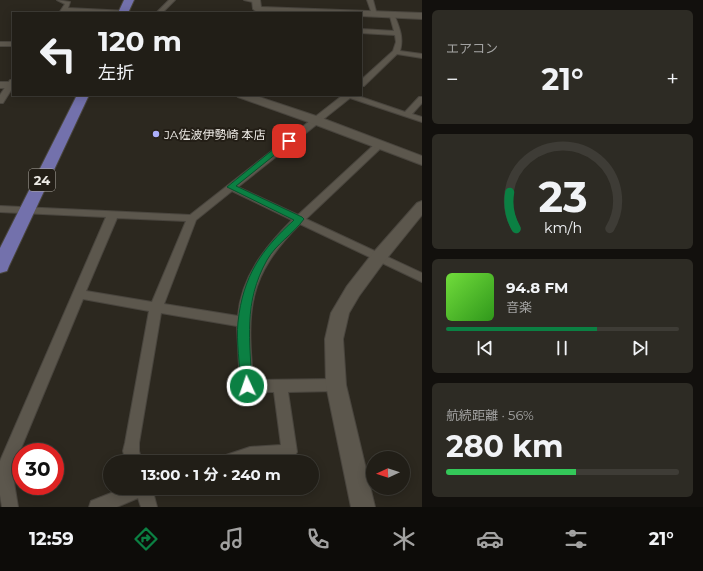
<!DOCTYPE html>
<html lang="ja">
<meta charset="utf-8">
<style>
body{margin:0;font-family:Montserrat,"Noto Sans JP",sans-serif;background:#2d2b24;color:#f1f3f6;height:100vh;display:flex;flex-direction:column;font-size:15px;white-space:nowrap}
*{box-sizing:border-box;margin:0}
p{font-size:13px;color:#a2a2a1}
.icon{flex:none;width:22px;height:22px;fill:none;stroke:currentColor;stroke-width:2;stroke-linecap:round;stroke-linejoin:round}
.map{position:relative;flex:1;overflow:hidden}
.side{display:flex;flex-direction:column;gap:10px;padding:10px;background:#12100d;width:281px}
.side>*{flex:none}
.guide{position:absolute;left:12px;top:12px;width:350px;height:84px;border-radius:0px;box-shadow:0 2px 10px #0003,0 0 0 1px #3e3c36;background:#211e17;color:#f1f3f6;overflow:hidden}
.needle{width:26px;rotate:267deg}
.tools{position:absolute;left:366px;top:451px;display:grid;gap:8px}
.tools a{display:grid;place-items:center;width:44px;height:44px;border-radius:50%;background:#211e17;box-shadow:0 2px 10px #0003,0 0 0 1px #3e3c36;font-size:20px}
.speed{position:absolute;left:12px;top:443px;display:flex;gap:8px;font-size:20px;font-weight:700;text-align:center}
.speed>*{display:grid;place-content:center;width:52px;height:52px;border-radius:50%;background:#211e17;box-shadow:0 2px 10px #0003,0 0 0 1px #3e3c36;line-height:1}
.speed .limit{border:6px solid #d22;background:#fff;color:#111}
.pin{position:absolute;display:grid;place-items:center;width:34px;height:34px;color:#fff;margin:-17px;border-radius:8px;box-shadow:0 2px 6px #0006}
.me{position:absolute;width:44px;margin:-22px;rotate:357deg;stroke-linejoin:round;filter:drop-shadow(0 0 3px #0008)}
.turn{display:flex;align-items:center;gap:14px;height:84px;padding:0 20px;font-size:18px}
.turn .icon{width:52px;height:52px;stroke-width:2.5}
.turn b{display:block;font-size:28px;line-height:34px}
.big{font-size:30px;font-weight:700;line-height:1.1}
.side .card{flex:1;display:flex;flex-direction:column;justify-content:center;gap:6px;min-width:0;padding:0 14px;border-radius:6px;background:#2d2b24}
.side .dial{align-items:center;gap:0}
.dial svg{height:104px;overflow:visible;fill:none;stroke:#3e3c36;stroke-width:7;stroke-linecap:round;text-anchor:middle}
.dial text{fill:#f1f3f6;stroke:none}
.song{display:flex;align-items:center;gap:12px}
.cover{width:48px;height:48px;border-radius:6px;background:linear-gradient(135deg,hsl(100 70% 55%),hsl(110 70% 35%))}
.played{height:4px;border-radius:2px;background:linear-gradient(90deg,#0b8043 65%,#3e3c36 65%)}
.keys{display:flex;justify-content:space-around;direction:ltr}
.heat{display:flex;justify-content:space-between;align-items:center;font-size:22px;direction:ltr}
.charge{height:6px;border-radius:3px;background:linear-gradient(90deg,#34c759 56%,#3e3c36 0)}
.trip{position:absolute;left:103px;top:455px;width:216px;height:40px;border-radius:20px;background:#211e17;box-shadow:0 2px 10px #0003,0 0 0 1px #3e3c36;font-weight:700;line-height:40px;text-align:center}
.tab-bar{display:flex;height:64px;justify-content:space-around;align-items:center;background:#0d0c09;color:#a2a2a1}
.tab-bar .icon{width:28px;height:28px}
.tab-bar .active{color:#0b8043}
.tab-bar b{font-size:18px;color:#f1f3f6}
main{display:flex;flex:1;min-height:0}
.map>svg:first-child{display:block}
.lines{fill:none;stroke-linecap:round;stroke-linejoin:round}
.street-casing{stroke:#49453e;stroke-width:2}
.secondary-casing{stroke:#49453e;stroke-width:2}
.primary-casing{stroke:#49453e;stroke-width:2}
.street{fill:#5c574d;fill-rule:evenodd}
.secondary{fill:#5c574d;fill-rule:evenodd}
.primary{fill:#7371ac;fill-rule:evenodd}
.route{fill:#0b8043;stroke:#07532c}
.poi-dot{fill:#acaffb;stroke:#231e16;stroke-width:1.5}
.labels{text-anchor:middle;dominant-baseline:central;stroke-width:4;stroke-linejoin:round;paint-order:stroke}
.far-poi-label{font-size:12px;fill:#ece9e4;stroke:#231e16;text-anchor:start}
.shield{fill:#231e16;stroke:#b0aca6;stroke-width:1}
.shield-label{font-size:13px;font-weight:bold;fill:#ece9e4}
</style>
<main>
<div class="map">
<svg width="422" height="507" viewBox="0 0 422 507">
<rect width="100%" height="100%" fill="#2c281f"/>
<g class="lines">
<g class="street-casing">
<path id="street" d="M 57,0 L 70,2 L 68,8 L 127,11 L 130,13 L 59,13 L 65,4 Z
M 169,0 L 175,0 L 162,13 L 156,13 Z
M 244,0 L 259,0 L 260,1 L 257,3 Z
M 367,0 L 373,0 L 377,15 L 372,14 Z
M 389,13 L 394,14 C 399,27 404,37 400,51 L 422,54 L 422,58 L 397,54 L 364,86 L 361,86 L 361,80 L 393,51 L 396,42 L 395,35 L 361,33 L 361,29 L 394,31 Z
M 0,42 L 13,42 L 13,46 L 0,46 Z
M 10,80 L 13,80 L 13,87 L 3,103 L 0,103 L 0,95 Z
M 343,95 L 355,95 L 405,112 L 419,97 L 422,97 L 422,103 L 412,114 L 422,117 L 422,122 L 350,98 L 238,187 L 298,215 L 376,143 L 382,143 L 383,145 L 382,147 L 306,219 L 422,273 L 422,282 L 300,224 C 247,277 247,309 253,380 L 336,379 L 341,381 L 343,385 L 341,389 L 336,391 L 288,392 L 297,452 L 294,457 L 289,459 L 217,462 L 220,457 L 250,447 L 281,445 L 274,392 L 247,392 L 242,390 L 240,386 L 237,326 L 161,313 L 139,443 L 139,451 L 142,462 L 126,462 L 123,451 L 125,443 L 149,311 L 83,299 L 12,470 L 18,507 L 2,507 L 0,495 L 0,461 L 106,217 L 0,212 L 0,206 L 190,215 ZM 232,191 L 292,220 C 265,247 241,277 238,316 L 164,304 L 196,220 ZM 117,218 L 186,221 L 152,302 L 86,291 Z
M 124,488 L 152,488 L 157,507 L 141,507 L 138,498 L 117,507 L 89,507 L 91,501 Z"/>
</g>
<g class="secondary-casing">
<path id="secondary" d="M 252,0 L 260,0 L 261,7 L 422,13 L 422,19 L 361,16 L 361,13 L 257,12 L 253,9 Z
M 0,82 L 13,82 L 13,88 L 0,88 Z
M 236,95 L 253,95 L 319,117 L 422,156 L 422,165 L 311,123 L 238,97 Z
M 422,201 L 422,215 L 384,262 L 359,296 L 349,313 L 343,339 L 346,385 L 375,507 L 351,507 L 326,385 L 325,339 L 331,313 L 347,286 L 372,254 L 417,203 Z"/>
</g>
<g class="primary-casing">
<path id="primary" d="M 124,0 L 134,0 L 128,13 L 118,13 Z
M 77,95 L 89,95 L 9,266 L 7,271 L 0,273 L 0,248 Z"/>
</g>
<use href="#street" class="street"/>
<use href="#secondary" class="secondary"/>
<use href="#primary" class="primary"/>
</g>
<path class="route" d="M 286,139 L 289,139 L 292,141 L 236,186 L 302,217 L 304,219 C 293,234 276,244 267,260 C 243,303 250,340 252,386 L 251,389 L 247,391 L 243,389 L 241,386 C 240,366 236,341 238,322 C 243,276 261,250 294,220 L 227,187 Z"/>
<circle class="poi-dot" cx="156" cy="134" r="4"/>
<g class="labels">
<g class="far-poi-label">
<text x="164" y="134">JA佐波伊勢崎 本店</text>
</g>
<rect class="shield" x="29" y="169" width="26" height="22" rx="3"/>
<g class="shield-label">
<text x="42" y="180">24</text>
</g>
</g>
</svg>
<div class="tools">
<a><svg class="needle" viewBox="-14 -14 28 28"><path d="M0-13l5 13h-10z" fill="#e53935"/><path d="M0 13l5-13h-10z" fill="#a2a2a1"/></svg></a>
</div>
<div class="speed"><div class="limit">30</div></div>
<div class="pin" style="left:289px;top:141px;background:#d93025"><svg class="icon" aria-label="arrive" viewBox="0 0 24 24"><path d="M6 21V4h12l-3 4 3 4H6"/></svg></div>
<svg class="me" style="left:247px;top:386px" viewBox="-20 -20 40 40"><circle r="17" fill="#0b8043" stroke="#fff" stroke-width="3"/><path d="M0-11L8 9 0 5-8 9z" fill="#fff"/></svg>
<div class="trip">13:00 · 1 分 · 240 m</div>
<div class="guide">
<div class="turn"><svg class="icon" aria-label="left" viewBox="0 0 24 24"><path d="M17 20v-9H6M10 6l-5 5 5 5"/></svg><div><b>120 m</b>左折</div></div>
</div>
</div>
<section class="side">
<div class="card"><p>エアコン</p>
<div class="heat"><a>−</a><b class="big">21°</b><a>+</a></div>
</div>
<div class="card dial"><svg viewBox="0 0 100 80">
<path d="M14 69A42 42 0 1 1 86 69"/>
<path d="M14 69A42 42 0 0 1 9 41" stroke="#0b8043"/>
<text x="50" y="56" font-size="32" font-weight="700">23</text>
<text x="50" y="72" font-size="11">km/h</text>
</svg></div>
<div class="card">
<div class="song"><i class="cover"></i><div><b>94.8 FM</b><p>音楽</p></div></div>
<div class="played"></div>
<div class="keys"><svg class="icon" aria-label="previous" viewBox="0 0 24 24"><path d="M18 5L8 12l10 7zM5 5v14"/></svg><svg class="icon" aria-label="pause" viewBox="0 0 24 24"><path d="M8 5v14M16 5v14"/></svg><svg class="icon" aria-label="next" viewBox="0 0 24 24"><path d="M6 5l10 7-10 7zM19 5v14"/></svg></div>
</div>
<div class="card"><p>航続距離 · 56%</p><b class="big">280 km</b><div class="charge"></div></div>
</section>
</main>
<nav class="tab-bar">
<b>12:59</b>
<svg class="icon active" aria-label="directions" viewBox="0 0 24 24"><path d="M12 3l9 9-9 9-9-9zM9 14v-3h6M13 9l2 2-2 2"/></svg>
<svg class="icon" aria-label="music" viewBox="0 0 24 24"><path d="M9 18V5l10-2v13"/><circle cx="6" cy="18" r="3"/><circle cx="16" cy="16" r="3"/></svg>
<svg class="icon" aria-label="phone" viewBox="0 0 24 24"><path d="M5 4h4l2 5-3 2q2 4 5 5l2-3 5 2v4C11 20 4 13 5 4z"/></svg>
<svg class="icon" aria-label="climate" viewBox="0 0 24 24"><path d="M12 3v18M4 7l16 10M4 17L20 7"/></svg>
<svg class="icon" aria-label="car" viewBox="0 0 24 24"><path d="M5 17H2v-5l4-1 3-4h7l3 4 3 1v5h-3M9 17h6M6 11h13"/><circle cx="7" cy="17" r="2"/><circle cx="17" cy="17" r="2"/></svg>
<svg class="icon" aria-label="filters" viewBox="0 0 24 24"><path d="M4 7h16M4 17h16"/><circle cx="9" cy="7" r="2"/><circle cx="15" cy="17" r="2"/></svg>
<b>21°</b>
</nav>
